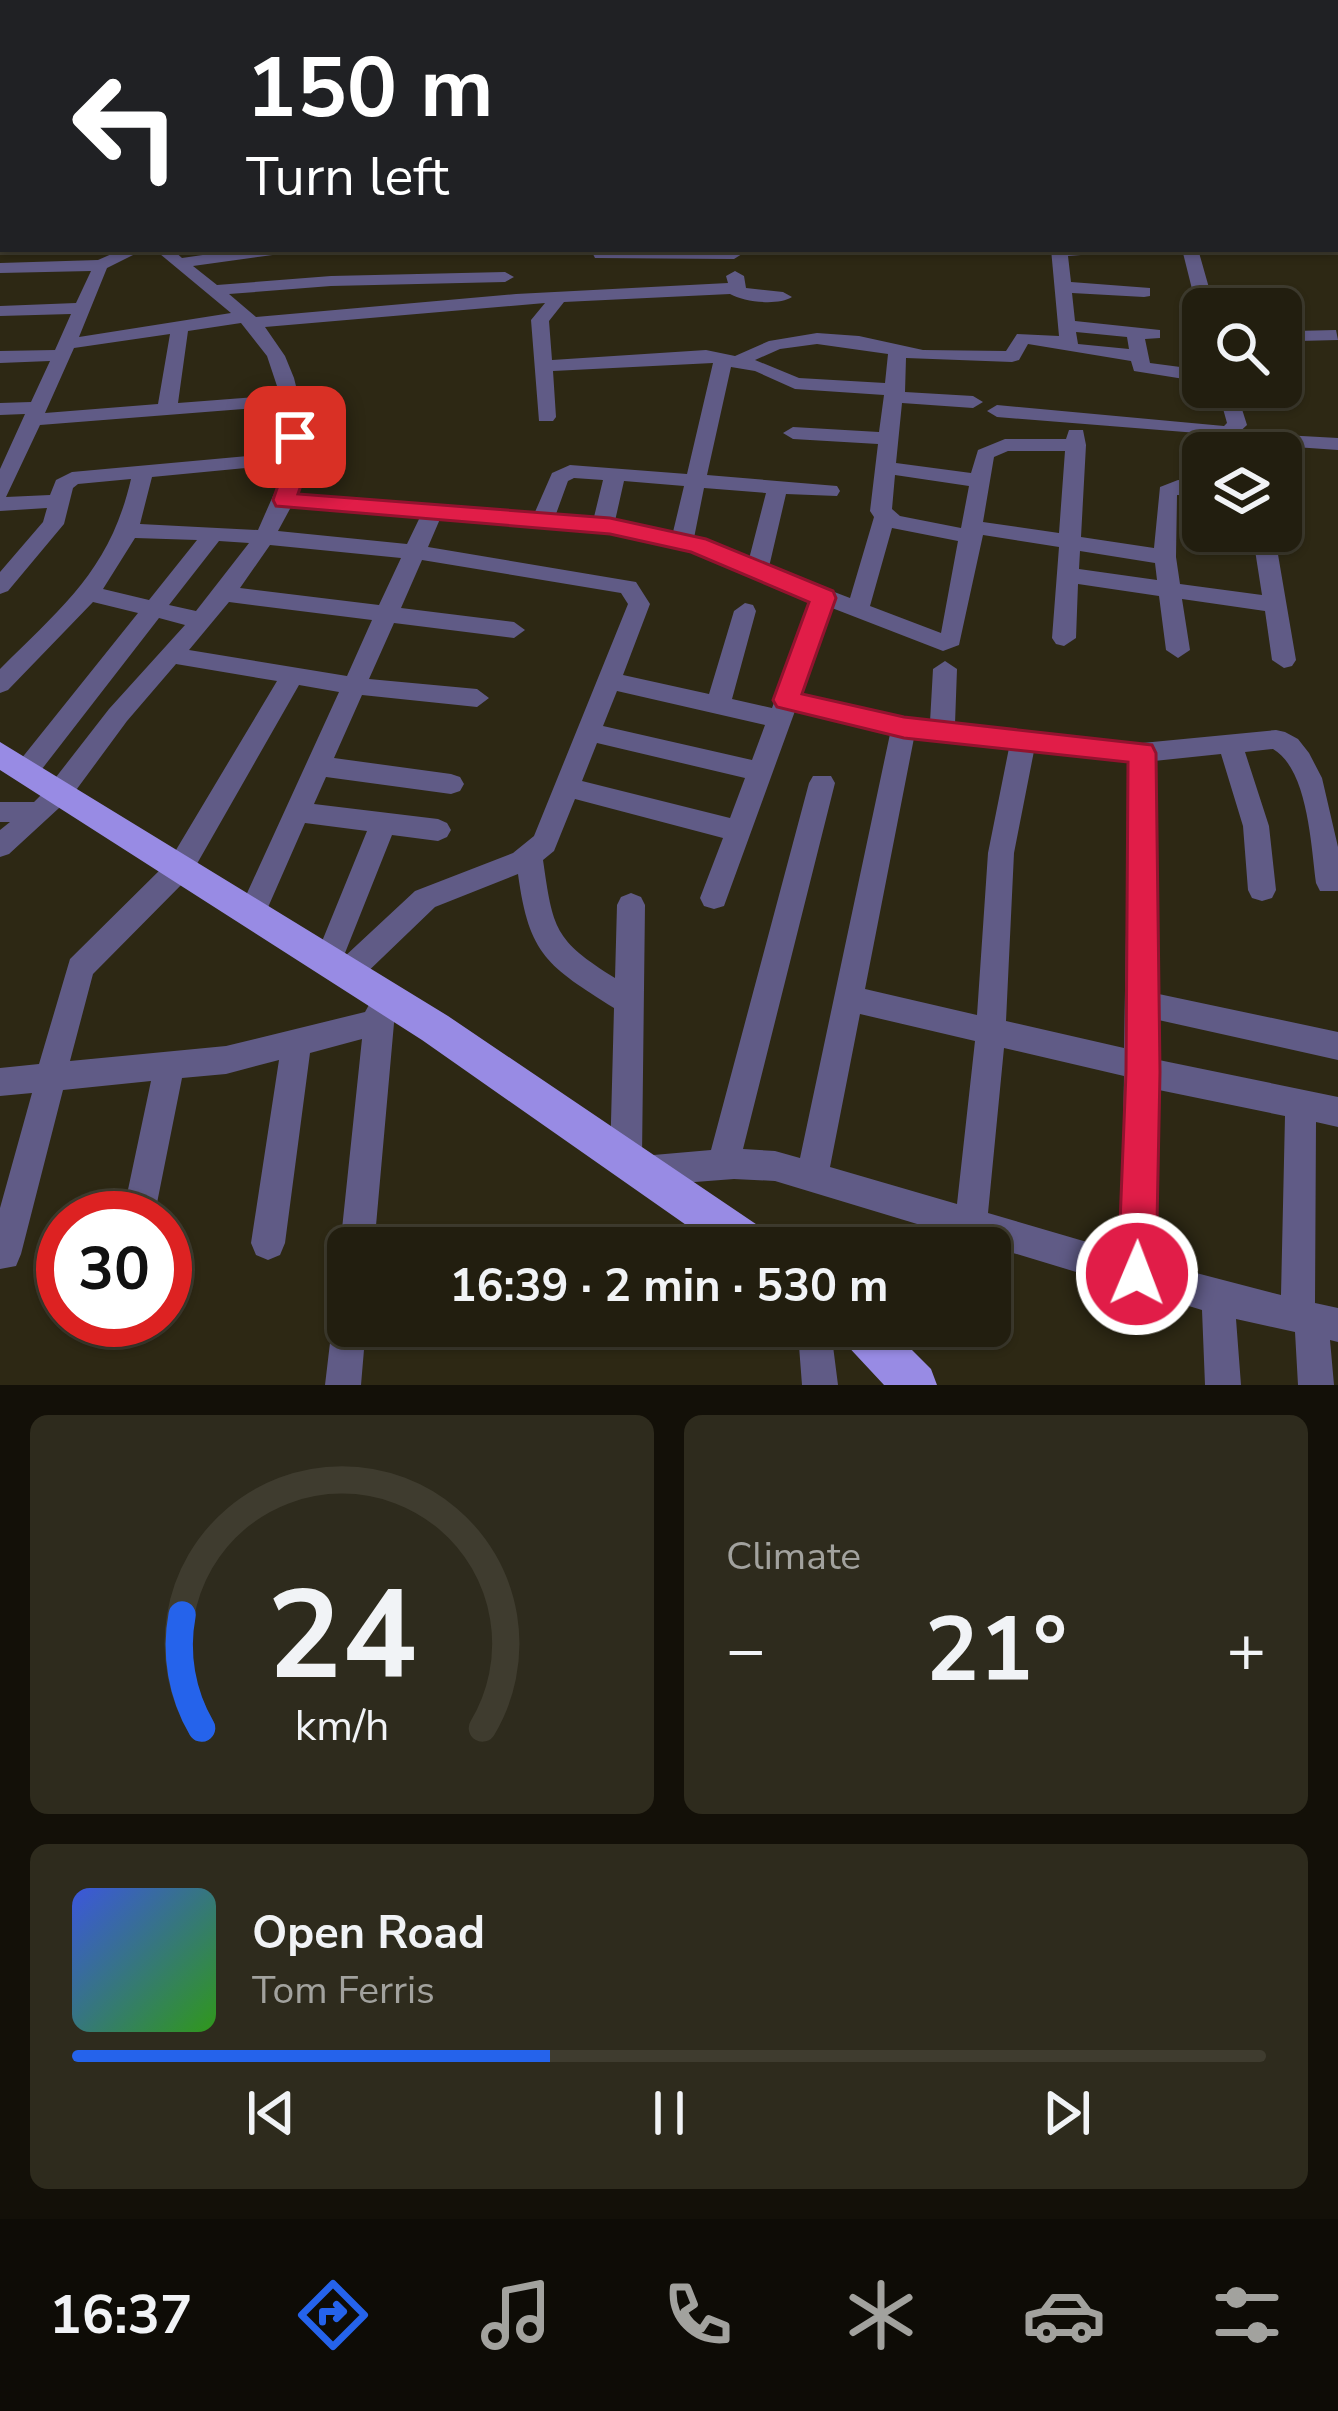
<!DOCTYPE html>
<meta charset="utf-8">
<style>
body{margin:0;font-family:"Nunito Sans",sans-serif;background:#2e2b1d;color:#f1f3f6;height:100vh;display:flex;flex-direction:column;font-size:45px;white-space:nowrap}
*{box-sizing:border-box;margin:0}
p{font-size:39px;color:#a2a29e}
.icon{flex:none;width:66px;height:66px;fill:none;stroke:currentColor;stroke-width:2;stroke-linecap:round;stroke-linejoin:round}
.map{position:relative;height:1385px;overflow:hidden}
.side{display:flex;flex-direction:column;gap:30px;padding:30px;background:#131008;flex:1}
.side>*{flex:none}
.hud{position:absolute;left:0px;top:0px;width:1338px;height:252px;box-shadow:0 3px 9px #0004,0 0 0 3px #3f3c2f;background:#202124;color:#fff;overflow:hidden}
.fabs{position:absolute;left:1182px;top:288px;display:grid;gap:24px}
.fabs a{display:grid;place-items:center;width:120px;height:120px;border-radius:18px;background:#221e0f;box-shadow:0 3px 9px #0004,0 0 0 3px #3f3c2f;font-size:60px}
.speed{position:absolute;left:36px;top:1191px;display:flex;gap:24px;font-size:60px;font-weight:700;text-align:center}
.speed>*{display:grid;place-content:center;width:156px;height:156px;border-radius:50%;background:#221e0f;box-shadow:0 3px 9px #0004,0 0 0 3px #3f3c2f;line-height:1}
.speed .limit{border:18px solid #d22;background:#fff;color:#111}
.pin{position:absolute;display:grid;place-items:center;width:102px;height:102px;color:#fff;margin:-51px;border-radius:24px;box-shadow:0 6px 18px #0006}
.me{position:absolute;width:132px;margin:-66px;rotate:1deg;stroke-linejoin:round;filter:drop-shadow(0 0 9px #0008)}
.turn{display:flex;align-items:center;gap:42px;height:252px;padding:0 48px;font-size:54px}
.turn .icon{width:156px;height:156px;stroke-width:2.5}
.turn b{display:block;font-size:84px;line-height:102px}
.big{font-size:90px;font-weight:700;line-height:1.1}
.side .tile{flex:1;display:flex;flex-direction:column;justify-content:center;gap:18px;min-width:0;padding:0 42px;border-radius:18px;background:#2e2b1d}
.side .dial{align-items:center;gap:0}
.dial svg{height:312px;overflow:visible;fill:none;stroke:#3f3c2f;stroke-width:7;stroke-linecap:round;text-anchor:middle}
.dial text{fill:#f1f3f6;stroke:none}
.song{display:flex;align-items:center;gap:36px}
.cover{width:144px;height:144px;border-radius:18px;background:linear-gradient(135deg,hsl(230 70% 55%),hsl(110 70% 35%))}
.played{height:12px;border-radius:6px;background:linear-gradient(90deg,#2563eb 40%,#3f3c2f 40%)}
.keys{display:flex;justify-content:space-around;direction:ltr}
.heat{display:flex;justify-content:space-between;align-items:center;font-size:66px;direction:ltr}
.side .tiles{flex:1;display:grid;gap:30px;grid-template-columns:1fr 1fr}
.tile:last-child{grid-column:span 2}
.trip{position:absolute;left:327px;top:1227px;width:684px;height:120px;border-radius:18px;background:#221e0f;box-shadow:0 3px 9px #0004,0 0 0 3px #3f3c2f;font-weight:700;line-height:120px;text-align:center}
.tabs{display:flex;height:192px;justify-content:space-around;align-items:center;background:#0e0c06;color:#a2a29e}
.tabs .icon{width:84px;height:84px}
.tabs .active{color:#2563eb}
.tabs b{font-size:54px;color:#f1f3f6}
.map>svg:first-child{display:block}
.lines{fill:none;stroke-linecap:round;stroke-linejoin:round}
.river{fill:#120134;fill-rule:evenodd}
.minor{fill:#605b86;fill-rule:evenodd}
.major{fill:#988be4;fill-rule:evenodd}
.route{fill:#e11d48;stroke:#92132f;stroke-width:3}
</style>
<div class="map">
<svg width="1338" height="1385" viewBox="0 0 1338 1385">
<rect width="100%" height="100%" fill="#2d2814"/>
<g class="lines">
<path class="river" d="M 1140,0 L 1174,0 L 1176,3 L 1142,3 Z
M 1335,117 L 1338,118 L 1338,136 L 1335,135 Z"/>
<path class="minor" d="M 700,0 L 713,0 L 715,3 L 702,3 Z
M 735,0 L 748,0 L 750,3 L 737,3 Z
M 793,0 L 807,0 L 809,3 L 795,3 Z
M 999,0 L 1017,0 L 1019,3 L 1001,3 Z
M 0,56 L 3,57 L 3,68 L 0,67 Z
M 0,168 L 3,168 L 3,178 L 0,178 Z
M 3,210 L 3,220 L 0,221 L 0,211 Z
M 123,249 L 145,249 L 107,268 L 79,337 L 231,313 L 154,249 L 172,249 L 182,258 L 244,249 L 288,249 L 280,254 L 193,266 L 217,285 L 331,276 L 505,272 L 514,277 L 505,282 L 331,286 L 229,294 L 256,317 L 516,294 L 728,283 L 726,276 L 735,271 L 744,276 L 746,288 L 783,292 L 792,297 C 778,306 744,302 730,294 L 564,302 L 549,321 L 552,360 L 706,350 L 735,356 L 769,341 L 817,333 L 859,336 L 923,350 L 1006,351 L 1017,334 L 1059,336 L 1051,249 L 1102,249 L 1094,254 L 1068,256 L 1071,282 L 1150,288 L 1150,296 L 1144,297 L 1072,293 L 1075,321 L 1160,330 L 1160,338 L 1145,339 L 1150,363 L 1203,370 L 1203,382 L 1134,371 L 1131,361 L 1028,344 L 1019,360 L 1012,362 L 906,358 L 905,392 L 973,396 L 983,402 L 973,408 L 902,403 L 896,463 L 971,473 L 978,450 L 1005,439 L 1066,439 L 1069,430 L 1083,430 L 1086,445 L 1081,537 L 1154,548 L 1160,487 L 1178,480 L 1203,482 L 1203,496 L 1177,495 L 1176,557 L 1180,584 L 1262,595 L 1252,531 L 1274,531 L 1296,660 L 1292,666 L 1284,668 L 1272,660 L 1265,611 L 1182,599 L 1190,650 L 1178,658 L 1166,650 L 1159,596 L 1078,584 L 1076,638 L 1064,646 L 1056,644 L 1052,638 L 1059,547 L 983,535 L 959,645 L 943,651 L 832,608 L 801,695 L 930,722 L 933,669 L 945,661 L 957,669 L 955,724 L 1142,743 L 1276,730 L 1285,732 L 1298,739 L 1309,753 L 1322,778 L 1338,847 L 1338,891 L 1320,891 L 1316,883 C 1311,846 1308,769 1273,749 L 1245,752 L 1269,826 L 1276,890 L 1272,898 L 1262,901 L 1252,898 L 1248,890 L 1243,826 L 1221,754 L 1154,761 L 1154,993 L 1338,1032 L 1338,1060 L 1154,1019 L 1154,1059 L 1338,1097 L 1338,1127 L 1316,1122 L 1315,1303 L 1338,1308 L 1338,1342 L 1330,1340 L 1334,1385 L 1298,1385 L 1295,1332 L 1236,1319 L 1241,1385 L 1205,1385 L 1202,1310 L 775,1181 L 734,1179 L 643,1186 L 632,1182 L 628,1174 L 615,1171 L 610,1160 L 614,1008 C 548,966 529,956 518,874 L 435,907 L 357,982 L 347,985 L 337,982 L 333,971 L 318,970 L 314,961 L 367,831 L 305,823 L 262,921 L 252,925 L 242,921 L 238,913 L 339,692 L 299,685 L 190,876 L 93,974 L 70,1061 L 226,1046 L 365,1012 L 370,1003 L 380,999 L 390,1003 L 395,1012 L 374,1248 L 348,1248 L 348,1261 L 340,1248 L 362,1039 L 310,1053 L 285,1243 L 280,1255 L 268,1260 L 256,1255 L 251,1243 L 279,1060 L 226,1074 L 182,1078 L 154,1218 L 122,1218 L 151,1081 L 63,1090 L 21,1254 L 16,1266 L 0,1269 L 0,1208 L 32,1093 L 0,1096 L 0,1068 L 39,1064 L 70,959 L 170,860 L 277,681 L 176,664 L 127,721 L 71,797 L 9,854 L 0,857 L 0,830 L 10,822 L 0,822 L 0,802 L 34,802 L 46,790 L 109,709 L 185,625 L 159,618 L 35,778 L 17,778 L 13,771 L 17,764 L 138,613 L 93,602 L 8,690 L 0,693 L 0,669 C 63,606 110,570 131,479 L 78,484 L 73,488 L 64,524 L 8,591 L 0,594 L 0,572 L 43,522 L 47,508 L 0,511 L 0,469 L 25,414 L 0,415 L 0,403 L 31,402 L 50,361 L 0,363 L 0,351 L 55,350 L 71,314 L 0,316 L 0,306 L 76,303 L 91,271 L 0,273 L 0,263 L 98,260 ZM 545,303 L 531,320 L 539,421 L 553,421 L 556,417 L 553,371 L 713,363 L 687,474 L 570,465 L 552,473 L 535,512 L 297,494 L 312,451 L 294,378 L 285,356 L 265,327 ZM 241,323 L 267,356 L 280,395 L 178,403 L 188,331 ZM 1076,332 L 1127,337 L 1129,349 L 1078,344 ZM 170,334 L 158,404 L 45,413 L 74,348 ZM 817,344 L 888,354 L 885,383 L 799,378 L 755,360 L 780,349 ZM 731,367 L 755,371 L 795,389 L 884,395 L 879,432 L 793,427 L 783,433 L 793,439 L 878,444 L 870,511 L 874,517 L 850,598 L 769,567 L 786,494 L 837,496 L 840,491 L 837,486 L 707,475 ZM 281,406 L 292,452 L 72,472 L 56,480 L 50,495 L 6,497 L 40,425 ZM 1008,451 L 1065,451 L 1059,533 L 983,522 L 994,457 ZM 287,464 L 258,530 L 140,524 L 152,477 ZM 895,475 L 969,486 L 961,528 L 900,516 L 892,509 ZM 574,478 L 603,480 L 594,517 L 556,514 L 568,481 ZM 624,481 L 684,486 L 673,532 L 615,521 ZM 704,488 L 766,493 L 749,559 L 694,538 ZM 291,507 L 420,517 L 407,544 L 278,531 ZM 440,519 L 597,531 L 677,547 L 812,600 L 772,708 L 732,699 L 756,611 L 753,605 L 745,603 L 734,611 L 709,694 L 623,675 L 650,604 L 636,582 L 428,547 ZM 892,528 L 958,541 L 941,633 L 870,606 ZM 135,538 L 197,540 L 149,600 L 103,589 ZM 219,541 L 249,543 L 196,611 L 169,605 ZM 270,545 L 401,558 L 379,605 L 240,588 ZM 1080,551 L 1155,563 L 1157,580 L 1079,569 ZM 422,560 L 621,593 L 628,604 L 534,836 L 513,853 L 415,891 L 343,958 L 392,835 L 438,841 L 447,837 L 451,830 L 447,823 L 438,819 L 314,804 L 326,777 L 451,794 L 460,791 L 464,784 L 460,777 L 451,774 L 334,758 L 362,695 L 477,707 L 489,698 L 477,689 L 369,679 L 394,623 L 514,638 L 525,630 L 514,622 L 401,608 ZM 229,602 L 372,620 L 347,676 L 189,650 ZM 617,691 L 765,725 L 752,760 L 603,726 ZM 795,711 L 890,734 L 800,1158 L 775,1151 L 743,1149 L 835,783 L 831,776 L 813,776 L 809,783 L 711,1150 L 642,1156 L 645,905 L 641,897 L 631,893 L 621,897 L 617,905 L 615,978 C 554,940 553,929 543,860 L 554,851 L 575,799 L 723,838 L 700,898 L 704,906 L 714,909 L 724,906 ZM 914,738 L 1009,748 L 988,853 L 977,1015 L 865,989 ZM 597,743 L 745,778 L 730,818 L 582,781 ZM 1034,751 L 1129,761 L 1124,1048 L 1006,1021 L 1014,853 ZM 860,1014 L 975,1041 L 957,1204 L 830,1167 ZM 1004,1048 L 1124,1076 L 1121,1252 L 988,1213 ZM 1154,1089 L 1285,1116 L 1281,1295 L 1154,1262 Z
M 601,249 L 734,249 L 742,254 L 734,259 L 595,258 L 593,254 Z
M 1182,249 L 1198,249 L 1215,309 L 1203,309 L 1203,314 L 1197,309 Z
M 1336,330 L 1338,340 L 1298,341 L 1281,351 L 1281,337 L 1294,331 Z
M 1217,387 L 1235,387 L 1247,425 L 1235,436 L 997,417 L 987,411 L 997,405 L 1224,426 L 1227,423 Z
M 1245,433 L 1338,438 L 1338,450 L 1238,443 L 1238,435 Z
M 348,1309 L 348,1326 L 366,1326 L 361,1385 L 325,1385 L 332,1326 L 337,1314 Z
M 805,1326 L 839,1326 L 833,1346 L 838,1385 L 802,1385 L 799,1346 Z"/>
<path class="major" d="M 0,742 L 448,1016 L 769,1233 L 775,1248 L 719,1248 L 422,1040 L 0,770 Z
M 837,1326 L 888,1326 L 931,1369 L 937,1385 L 884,1385 L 843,1341 Z"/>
</g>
<path class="route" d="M 295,431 L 303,433 L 313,451 L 298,494 L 610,518 L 706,539 L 833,591 L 836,598 L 802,694 L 904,717 L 1152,745 L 1156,753 L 1160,1072 L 1156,1274 L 1151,1288 L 1137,1293 L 1124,1288 L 1118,1274 L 1126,1072 L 1128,762 L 904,738 L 777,707 L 773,700 L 809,602 L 691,552 L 610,534 L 276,506 L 273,500 L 290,451 L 284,437 Z"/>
</svg>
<div class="fabs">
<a><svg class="icon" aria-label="search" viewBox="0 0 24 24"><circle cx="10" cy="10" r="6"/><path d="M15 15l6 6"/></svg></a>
<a><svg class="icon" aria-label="layers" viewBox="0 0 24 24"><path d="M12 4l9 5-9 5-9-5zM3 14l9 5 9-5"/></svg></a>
</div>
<div class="speed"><div class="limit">30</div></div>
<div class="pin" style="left:295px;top:437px;background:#d93025"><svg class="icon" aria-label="arrive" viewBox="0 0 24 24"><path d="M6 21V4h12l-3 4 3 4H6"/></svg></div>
<svg class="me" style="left:1137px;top:1274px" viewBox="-20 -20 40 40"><circle r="17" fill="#e11d48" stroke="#fff" stroke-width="3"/><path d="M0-11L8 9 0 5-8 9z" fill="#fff"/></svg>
<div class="trip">16:39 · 2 min · 530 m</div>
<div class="hud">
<div class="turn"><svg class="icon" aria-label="left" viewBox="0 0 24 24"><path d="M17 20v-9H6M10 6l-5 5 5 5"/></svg><div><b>150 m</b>Turn left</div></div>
</div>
</div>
<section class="side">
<div class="tiles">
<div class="tile dial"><svg viewBox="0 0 100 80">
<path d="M14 69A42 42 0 1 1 86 69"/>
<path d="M14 69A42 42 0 0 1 9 40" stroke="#2563eb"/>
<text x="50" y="56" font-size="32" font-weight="700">24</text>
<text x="50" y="72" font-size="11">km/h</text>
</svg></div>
<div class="tile"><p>Climate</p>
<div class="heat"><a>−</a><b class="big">21°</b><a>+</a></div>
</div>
<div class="tile">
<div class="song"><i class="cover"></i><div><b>Open Road</b><p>Tom Ferris</p></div></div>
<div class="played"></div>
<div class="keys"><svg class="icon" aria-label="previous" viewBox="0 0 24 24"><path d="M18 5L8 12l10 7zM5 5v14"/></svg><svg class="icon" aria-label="pause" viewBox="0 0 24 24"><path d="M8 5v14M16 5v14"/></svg><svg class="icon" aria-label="next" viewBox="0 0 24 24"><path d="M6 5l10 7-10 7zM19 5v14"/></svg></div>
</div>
</div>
</section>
<nav class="tabs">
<b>16:37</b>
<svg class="icon active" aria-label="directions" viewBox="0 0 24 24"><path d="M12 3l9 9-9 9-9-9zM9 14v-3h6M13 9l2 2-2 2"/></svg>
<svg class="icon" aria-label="music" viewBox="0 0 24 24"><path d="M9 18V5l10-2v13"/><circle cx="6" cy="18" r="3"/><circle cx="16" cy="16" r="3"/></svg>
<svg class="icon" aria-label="phone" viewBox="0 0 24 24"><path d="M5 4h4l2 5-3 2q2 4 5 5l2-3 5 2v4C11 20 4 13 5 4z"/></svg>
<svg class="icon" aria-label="climate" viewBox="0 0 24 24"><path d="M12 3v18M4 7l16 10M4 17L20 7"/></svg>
<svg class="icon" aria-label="car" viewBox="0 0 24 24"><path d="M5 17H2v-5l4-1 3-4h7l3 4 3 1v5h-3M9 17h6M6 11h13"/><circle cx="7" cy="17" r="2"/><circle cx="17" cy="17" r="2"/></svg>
<svg class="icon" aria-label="filters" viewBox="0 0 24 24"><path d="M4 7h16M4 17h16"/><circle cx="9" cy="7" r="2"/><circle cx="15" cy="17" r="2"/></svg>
</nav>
